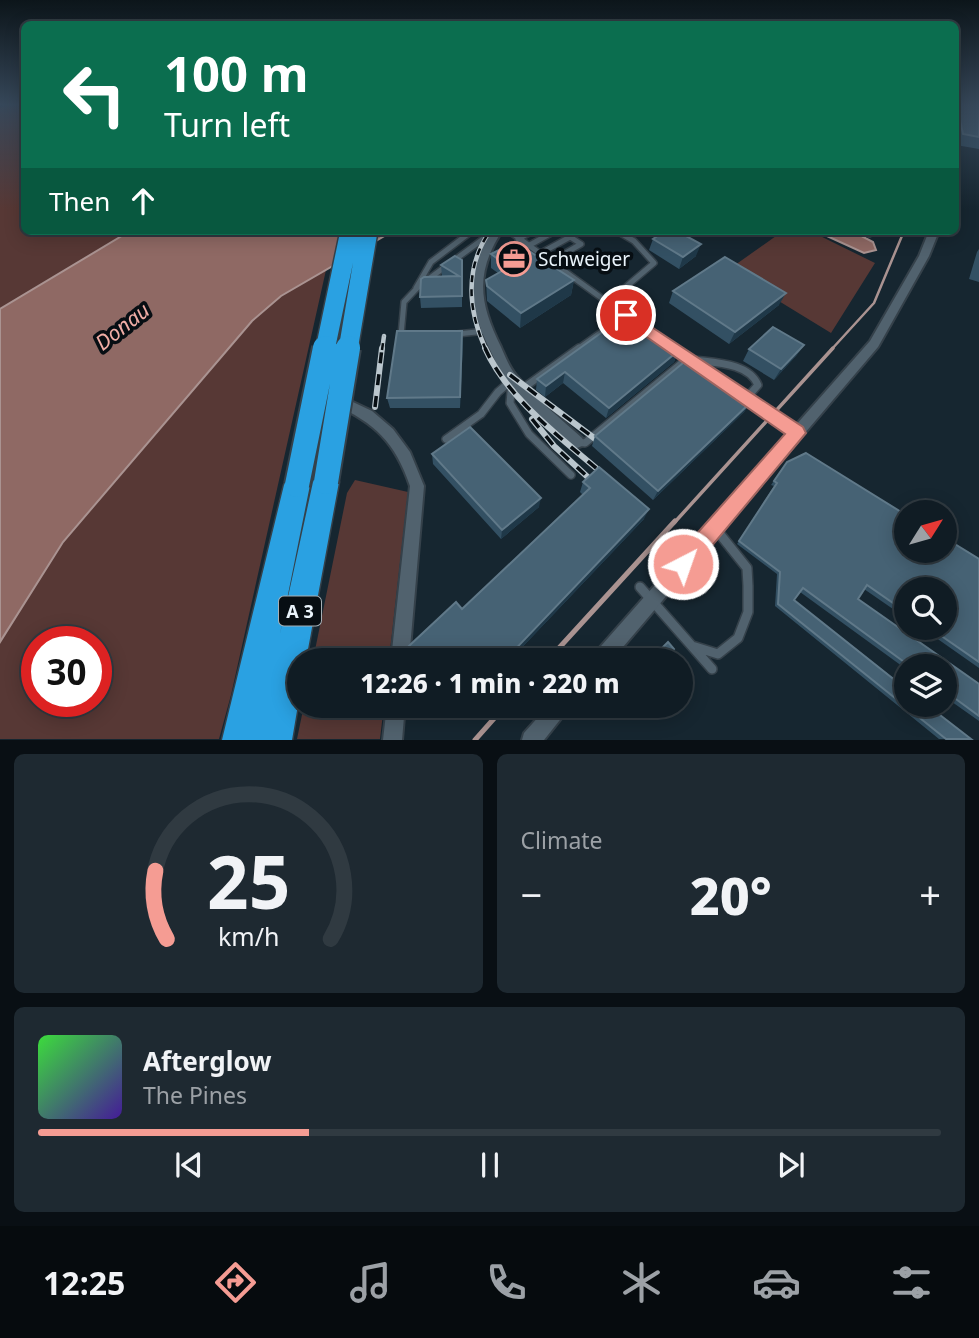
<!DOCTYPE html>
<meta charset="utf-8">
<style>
body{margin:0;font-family:"Noto Sans",sans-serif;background:#1e2931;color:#f1f3f6;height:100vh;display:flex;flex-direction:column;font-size:26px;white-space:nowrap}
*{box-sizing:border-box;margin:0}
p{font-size:23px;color:#9ca1a6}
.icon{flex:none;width:38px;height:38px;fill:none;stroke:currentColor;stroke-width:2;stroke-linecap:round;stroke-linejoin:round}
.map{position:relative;height:740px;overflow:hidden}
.sheet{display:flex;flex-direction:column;gap:14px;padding:14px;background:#090f14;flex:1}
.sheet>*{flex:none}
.top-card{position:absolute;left:21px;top:21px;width:938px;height:214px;border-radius:10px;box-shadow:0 4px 18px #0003,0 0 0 2px #303a41;background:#0b6e4f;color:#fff;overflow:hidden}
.needle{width:46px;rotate:53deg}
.fabs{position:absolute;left:894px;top:500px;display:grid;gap:14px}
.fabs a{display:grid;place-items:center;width:63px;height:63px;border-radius:50%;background:#101c24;box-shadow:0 4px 18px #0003,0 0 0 2px #303a41;font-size:35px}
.speed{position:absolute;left:21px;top:626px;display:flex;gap:14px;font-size:35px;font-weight:700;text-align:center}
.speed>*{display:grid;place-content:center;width:91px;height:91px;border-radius:50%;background:#101c24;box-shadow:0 4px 18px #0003,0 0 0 2px #303a41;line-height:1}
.speed .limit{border:10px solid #d22;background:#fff;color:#111}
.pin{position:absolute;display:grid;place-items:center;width:60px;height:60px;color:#fff;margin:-30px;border:4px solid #fff;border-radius:50%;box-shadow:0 2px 7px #0007}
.me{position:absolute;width:77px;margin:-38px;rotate:41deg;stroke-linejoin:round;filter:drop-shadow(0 0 5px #0008)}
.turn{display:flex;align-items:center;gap:24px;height:147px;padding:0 28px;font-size:32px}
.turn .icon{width:91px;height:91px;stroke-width:2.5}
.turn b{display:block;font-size:49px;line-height:60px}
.then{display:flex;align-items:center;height:66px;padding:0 28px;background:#0003;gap:14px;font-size:26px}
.big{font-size:52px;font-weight:800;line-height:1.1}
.sheet .tile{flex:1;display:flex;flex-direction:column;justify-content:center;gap:10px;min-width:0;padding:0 24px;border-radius:10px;background:#1e2931}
.sheet .dial{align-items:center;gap:0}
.dial svg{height:182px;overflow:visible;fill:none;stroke:#303a41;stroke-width:7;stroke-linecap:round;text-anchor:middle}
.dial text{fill:#f1f3f6;stroke:none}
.song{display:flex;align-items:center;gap:21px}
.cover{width:84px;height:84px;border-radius:10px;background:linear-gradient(135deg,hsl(120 70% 55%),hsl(260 70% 35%))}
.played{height:7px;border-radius:4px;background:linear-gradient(90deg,#f59c93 30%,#303a41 30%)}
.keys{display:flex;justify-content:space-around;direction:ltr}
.heat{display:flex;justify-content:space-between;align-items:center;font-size:38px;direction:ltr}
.sheet .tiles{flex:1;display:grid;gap:14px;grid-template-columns:1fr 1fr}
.tile:last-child{grid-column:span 2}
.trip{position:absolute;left:287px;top:648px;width:406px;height:70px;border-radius:35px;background:#101c24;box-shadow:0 4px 18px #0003,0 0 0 2px #303a41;font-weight:800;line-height:70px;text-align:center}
.tabs{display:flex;height:112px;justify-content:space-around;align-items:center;background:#060b0e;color:#9ca1a6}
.tabs .icon{width:49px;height:49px}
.tabs .current{color:#f59c93}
.tabs b{font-size:32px;color:#f1f3f6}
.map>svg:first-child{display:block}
.green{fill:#573835;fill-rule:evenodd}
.water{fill:#8f6964;stroke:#aa9391;stroke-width:2}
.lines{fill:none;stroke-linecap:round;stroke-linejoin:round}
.stream-far2{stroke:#aa9391;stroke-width:2.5}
.stream-far1{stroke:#aa9391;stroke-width:3.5}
.stream{stroke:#aa9391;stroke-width:5}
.service-far2-casing{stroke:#35414a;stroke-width:8}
.service-far1-casing{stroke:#35414a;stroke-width:10}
.service-casing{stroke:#35414a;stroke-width:12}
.minor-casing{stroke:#35414a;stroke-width:4}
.motorway-casing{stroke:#35414a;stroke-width:3}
.service-far2{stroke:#51626e;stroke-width:5}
.service-far1{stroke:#51626e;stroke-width:7}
.service{stroke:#51626e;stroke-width:9}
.minor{fill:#51626e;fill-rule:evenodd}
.motorway{fill:#2aa1e2;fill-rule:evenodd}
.rail-far1-casing{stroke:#bac6cd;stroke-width:4.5}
.rail-casing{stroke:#bac6cd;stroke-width:6}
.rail-far1{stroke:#070e13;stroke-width:2.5;stroke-dasharray:7;stroke-linecap:butt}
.rail{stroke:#070e13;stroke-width:3.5;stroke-dasharray:11;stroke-linecap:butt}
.motorway-bridge-far1-casing{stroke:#35414a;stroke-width:22;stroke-linecap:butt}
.motorway-bridge-casing{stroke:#35414a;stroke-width:28;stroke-linecap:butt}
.motorway-bridge-far1{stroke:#2aa1e2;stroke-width:19}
.motorway-bridge{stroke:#2aa1e2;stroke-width:24}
.wall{fill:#335063}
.shaded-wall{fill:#1f3848}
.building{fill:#466274;stroke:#607989;stroke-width:2}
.route{fill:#f59c93;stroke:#9f6560;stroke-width:2}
.labels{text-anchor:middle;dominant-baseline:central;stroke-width:7;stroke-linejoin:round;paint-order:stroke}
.shield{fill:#070e13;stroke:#a6afb5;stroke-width:2}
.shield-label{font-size:18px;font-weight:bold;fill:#eaf4fb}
.poi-label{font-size:19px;fill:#eaf4fb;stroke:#070e13;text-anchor:start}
.water-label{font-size:21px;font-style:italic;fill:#f0ada6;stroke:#070e13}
</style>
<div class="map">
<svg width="979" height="740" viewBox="0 0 979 740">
<rect width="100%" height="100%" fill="#162630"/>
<path class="green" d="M 7,105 L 24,105 L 24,231 L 130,231 L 0,309 L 0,108 Z
M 783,231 L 810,231 L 875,263 L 831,333 L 728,270 Z
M 326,270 L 231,695 L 219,739 L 0,739 L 0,642 L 63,542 L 252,321 L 280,297 ZM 37,642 L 96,642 L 96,702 L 37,702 Z
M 355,480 L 408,492 L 389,660 L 313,660 L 347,493 Z
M 304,705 L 384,705 L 380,739 L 297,739 Z"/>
<path class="water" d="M 130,231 L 393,231 L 281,296 L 252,321 L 63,542 L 0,642 L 0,309 Z
M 816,231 L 852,231 L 873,242 L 876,250 L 864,253 Z"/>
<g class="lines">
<path class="stream-far2" d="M 831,350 L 874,303 L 904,231"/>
<path class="stream-far1" d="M 674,523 L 833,348"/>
<path class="stream" d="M 548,660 L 675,521
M 475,740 L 506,705"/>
<g class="service-far2-casing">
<path id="service-far2" d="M 509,231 L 632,320
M 862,231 L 869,234
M 518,239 L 533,231
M 528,246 L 555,231
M 539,254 L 570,237
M 550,262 L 581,244 L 561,231
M 416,288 L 431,262 L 472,231
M 608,302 L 654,263 L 634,241 L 617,231
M 457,334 L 486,331
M 404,335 L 401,335 L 404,302 L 419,286 L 494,231
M 673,348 L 676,350
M 576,350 L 607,328"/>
</g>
<g class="service-far1-casing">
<path id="service-far1" d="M 674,348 L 692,362
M 512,381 L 510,403 L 529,434 L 571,475
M 522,389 L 579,348
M 745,398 L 797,432
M 446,439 L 481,414 L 498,392 L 512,380
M 577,442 L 585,443 L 687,359 C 710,363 748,361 758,385 L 751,393 L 742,396"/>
</g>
<g class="service-casing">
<path id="service" d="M 640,587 L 712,669
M 692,646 L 718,654 L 738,638 L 748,612 L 748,586 L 747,568 L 715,528"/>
</g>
<g class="minor-casing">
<path id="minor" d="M 492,231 L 502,231 C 475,273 479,303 501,347 C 505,356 509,367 516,375 C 535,398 560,418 582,438 L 584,442 L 582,446 L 577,448 L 572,446 C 550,425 525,406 507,381 C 499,371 495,359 489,348 C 468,303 465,273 492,231 Z
M 929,231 L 939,231 L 929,256 L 878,347 L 612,660 L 591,660 L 594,654 L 870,341 L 919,256 Z
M 338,395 L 372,411 L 393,429 L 410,452 L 424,486 L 409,660 L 391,660 L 410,486 C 395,442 375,423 333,404 L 332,400 L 333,396 Z
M 387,705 L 405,705 L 402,740 L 383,740 Z
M 549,705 L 570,705 L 567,711 L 544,740 L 522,740 L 524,733 Z"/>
</g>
<g class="motorway-casing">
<path id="motorway" d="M 326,470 L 335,473 L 339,482 L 306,660 L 299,660 L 299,699 L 292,740 L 222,740 L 284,485 L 288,476 L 297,473 L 306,476 L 310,485 L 280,634 L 313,482 L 317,473 Z"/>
</g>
<use href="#service-far2" class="service-far2"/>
<use href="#service-far1" class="service-far1"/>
<use href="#service" class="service"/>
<use href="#minor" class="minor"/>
<use href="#motorway" class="motorway"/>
<g class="rail-far1-casing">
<path id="rail-far1" d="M 382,350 L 384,336
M 486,350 C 468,311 464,268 490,231"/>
</g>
<g class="rail-casing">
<path id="rail" d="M 485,348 C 509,402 567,442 610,480
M 510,375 L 598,441
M 375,407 L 382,348
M 532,419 L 554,446 L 592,481"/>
</g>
<use href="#rail-far1" class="rail-far1"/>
<use href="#rail" class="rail"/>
<g class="motorway-bridge-far1-casing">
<path id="motorway-bridge-far1" d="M 325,350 L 350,231
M 348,350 L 368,231"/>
</g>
<g class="motorway-bridge-casing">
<path id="motorway-bridge" d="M 326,482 L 348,348
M 297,485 L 325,348"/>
</g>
<use href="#motorway-bridge-far1" class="motorway-bridge-far1"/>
<use href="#motorway-bridge" class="motorway-bridge"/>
</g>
<path class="wall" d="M 956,105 L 979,105 L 979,149 L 956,145 Z
M 653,239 L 696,256 L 679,269 L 649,250 Z
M 979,249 L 979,282 L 969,279 L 977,252 Z
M 491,254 L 574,280 L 571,295 L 520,328 L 487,301 L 486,280 L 498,273 L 491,268 Z
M 441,265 L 462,271 L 462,307 L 421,308 L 420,297 L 443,276 L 442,276 Z
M 673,291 L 779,305 L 729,344 L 669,303 Z
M 626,315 L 678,351 L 674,362 L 606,418 L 563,383 L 545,397 L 536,390 L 537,379 Z
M 463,342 L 460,408 L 390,408 L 387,398 Z
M 804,345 L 796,356 L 774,380 L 743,361 L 749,349 Z
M 751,402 L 744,412 L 653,500 L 592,446 L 595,436 Z
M 432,454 L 539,507 L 501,539 L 433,464 Z
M 784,466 L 979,559 L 979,668 L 922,628 L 945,628 L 906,590 L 906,618 L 864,589 L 858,599 L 979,684 L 979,721 L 945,697 L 945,667 L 906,667 L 906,669 L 800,592 L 794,600 L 971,739 L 939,739 L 775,606 L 777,574 L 737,544 L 774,486 L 771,485 Z
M 583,482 L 644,519 L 510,660 L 418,660 L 409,646 L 462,609 L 583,495 L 580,492 Z
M 668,642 L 665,660 L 661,660 L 656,654 Z"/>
<path class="shaded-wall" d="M 701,244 L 696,256 L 679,269 L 683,257 Z
M 574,280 L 571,295 L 520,328 L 521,313 Z
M 786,293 L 779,305 L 729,344 L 735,332 Z
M 462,331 L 463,342 L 460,408 L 460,397 Z
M 804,345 L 796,356 L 774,380 L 781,369 Z
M 678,351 L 674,362 L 606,418 L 609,408 Z
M 565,372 L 563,383 L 545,397 L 546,386 Z
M 751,402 L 744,412 L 653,500 L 658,491 Z
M 541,498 L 539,507 L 501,539 L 502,530 Z
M 649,509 L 644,519 L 510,660 L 505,660 Z
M 465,705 L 470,705 L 460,716 L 459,712 Z"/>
<path class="building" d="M 957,105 L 979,105 L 979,137 L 963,134 Z
M 665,231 L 677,231 L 701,244 L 683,257 L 653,239 Z
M 515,242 L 574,280 L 521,313 L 487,286 L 486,280 L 509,267 L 491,254 Z
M 455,256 L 462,260 L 462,296 L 420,297 L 421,279 L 424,277 L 459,276 L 441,265 Z
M 725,257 L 786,293 L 735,332 L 673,291 Z
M 626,315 L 678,351 L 609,408 L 565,372 L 546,386 L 537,379 Z
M 773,327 L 804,345 L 781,369 L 749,349 Z
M 397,331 L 462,331 L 460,397 L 387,398 Z
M 689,358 L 751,402 L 658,491 L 595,436 Z
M 470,427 L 541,498 L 502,530 L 432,454 Z
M 806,453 L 906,515 L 906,551 L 945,551 L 945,538 L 979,559 L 979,662 L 930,628 L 945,628 L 945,590 L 906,590 L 906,612 L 867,585 L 858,599 L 979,684 L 979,716 L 945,691 L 945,667 L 911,667 L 803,588 L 794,600 L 906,689 L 906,705 L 927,705 L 971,739 L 946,739 L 778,604 L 780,572 L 739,541 L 777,483 L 774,481 L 787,462 Z
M 599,467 L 649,509 L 505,660 L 419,660 L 409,646 L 456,602 L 462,609 L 590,488 L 583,482 Z
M 668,642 L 674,649 L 665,660 L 658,652 Z
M 453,705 L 465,705 L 459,712 Z"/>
<linearGradient id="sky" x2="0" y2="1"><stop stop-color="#0c151a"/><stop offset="0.5" stop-color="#364759"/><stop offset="1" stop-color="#364759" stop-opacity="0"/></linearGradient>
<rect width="979" height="209" fill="url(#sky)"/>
<path class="route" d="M 626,310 L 803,427 L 806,433 L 691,571 L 683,574 L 676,571 L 673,564 L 676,557 L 785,434 L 621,319 L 618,315 Z"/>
<defs>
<g id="office-ring" transform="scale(1.75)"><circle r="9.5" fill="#070e13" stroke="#f59c93" stroke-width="1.5"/><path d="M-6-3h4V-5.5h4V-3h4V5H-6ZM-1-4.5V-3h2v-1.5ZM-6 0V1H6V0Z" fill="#f59c93"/></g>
</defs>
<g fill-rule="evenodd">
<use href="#office-ring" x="514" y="259"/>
</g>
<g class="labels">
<rect class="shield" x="279" y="596.5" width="42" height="29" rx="5"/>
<g class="shield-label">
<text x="300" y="611">A 3</text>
</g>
<g class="poi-label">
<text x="538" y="259">Schweiger</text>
</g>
<g class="water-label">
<text transform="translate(122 326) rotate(-38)">Donau</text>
</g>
</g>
</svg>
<div class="fabs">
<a><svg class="needle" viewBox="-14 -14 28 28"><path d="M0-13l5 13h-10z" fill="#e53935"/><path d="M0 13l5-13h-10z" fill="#9ca1a6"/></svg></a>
<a><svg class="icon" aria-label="search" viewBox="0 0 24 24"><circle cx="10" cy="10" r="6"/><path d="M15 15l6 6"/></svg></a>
<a><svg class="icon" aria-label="layers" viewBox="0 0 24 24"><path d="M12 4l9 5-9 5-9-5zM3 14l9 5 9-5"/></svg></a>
</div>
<div class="speed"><div class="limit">30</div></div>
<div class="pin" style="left:626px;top:315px;background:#d93025"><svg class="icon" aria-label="arrive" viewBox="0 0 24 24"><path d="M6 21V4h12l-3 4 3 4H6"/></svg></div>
<svg class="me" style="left:683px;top:564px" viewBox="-20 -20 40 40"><circle r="17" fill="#f59c93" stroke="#fff" stroke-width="3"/><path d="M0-11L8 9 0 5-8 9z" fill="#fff"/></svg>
<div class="trip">12:26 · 1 min · 220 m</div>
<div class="top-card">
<div class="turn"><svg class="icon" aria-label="left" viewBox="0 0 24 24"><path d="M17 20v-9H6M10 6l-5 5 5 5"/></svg><div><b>100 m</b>Turn left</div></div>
<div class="then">Then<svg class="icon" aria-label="ahead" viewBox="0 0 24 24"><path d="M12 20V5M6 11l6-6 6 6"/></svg></div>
</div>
</div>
<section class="sheet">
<div class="tiles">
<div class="tile dial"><svg viewBox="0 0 100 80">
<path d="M14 69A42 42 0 1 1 86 69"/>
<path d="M14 69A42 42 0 0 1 9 39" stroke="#f59c93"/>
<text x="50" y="56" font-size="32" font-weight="700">25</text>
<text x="50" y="72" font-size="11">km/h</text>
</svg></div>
<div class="tile"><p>Climate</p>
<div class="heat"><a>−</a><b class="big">20°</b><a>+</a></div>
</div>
<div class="tile">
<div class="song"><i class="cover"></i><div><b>Afterglow</b><p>The Pines</p></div></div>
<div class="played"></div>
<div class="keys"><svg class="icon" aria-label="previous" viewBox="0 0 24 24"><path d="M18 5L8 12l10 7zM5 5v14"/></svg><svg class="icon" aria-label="pause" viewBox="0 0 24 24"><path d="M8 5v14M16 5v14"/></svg><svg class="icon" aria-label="next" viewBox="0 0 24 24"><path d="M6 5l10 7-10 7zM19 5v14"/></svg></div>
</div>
</div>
</section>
<nav class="tabs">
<b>12:25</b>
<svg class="icon current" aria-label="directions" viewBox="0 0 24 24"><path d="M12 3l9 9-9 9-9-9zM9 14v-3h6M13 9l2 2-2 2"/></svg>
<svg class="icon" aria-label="music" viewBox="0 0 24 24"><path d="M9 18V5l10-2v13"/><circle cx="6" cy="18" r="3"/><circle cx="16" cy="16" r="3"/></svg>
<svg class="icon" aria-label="phone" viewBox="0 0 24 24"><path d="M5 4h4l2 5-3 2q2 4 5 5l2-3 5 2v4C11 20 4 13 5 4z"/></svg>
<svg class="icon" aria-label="climate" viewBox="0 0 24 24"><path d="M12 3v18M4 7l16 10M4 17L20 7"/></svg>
<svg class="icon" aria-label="car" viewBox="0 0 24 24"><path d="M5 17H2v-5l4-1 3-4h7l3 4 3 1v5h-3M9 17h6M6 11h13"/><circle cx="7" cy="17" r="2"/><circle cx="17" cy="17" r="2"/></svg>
<svg class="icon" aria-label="filters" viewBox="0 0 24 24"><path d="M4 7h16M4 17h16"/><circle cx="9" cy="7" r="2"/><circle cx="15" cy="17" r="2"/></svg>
</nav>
